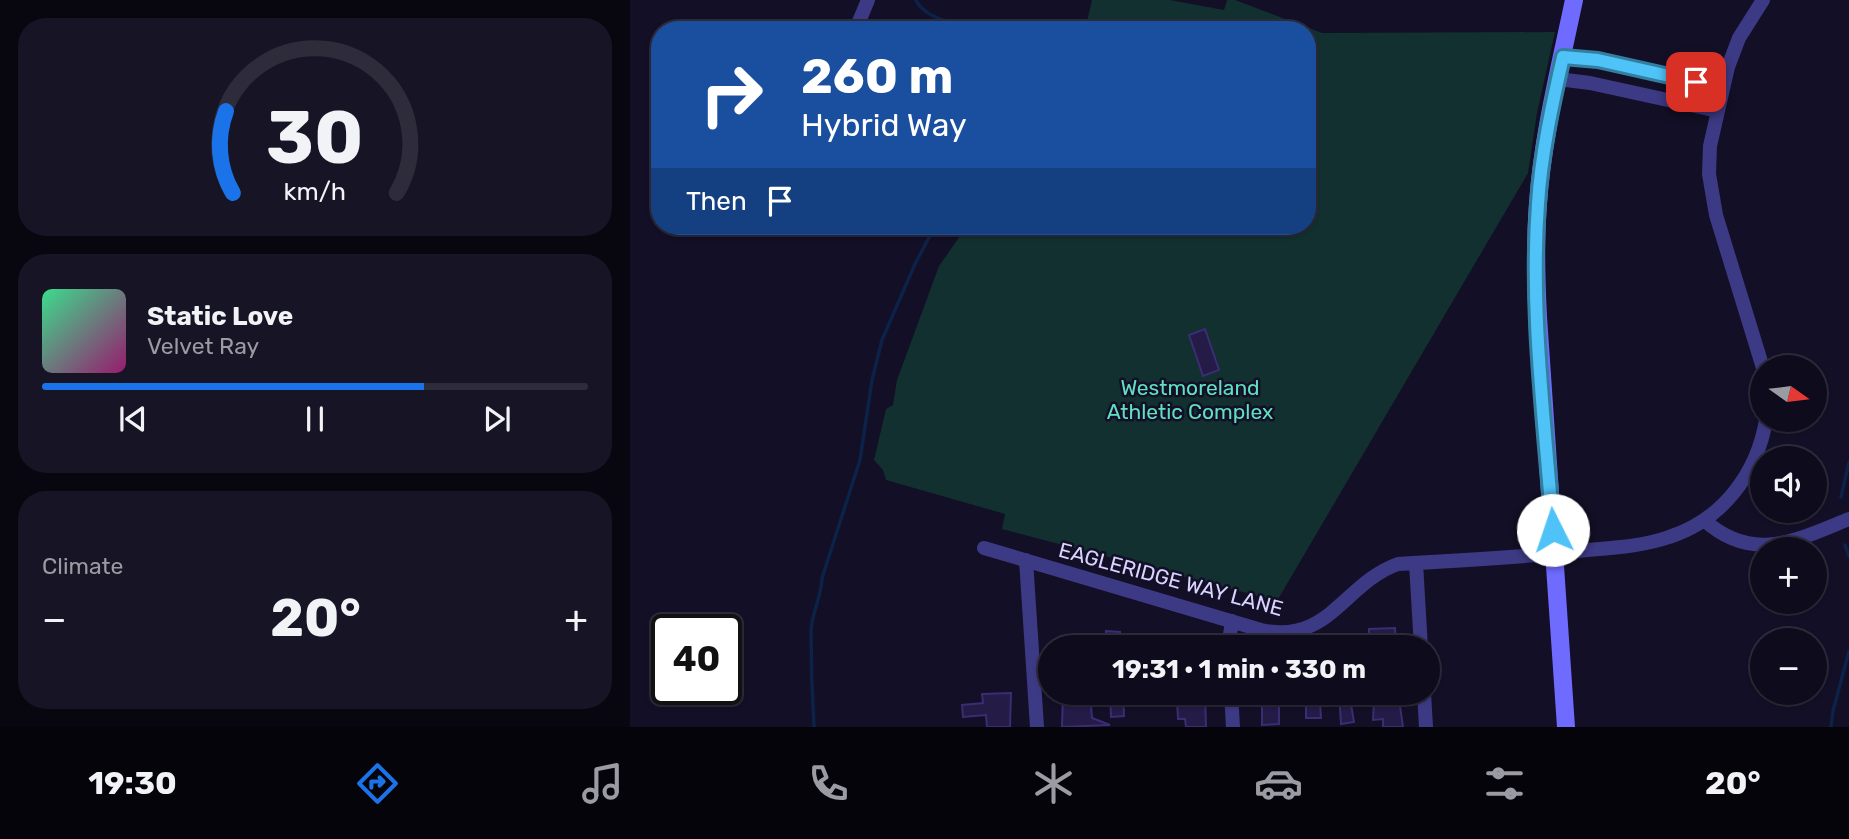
<!DOCTYPE html>
<meta charset="utf-8">
<style>
body{margin:0;font-family:Rubik,sans-serif;background:#171425;color:#f1f3f6;height:100vh;display:flex;flex-direction:column;font-size:26px;white-space:nowrap}
*{box-sizing:border-box;margin:0}
p{font-size:23px;color:#9b9ba3}
.icon{flex:none;width:38px;height:38px;fill:none;stroke:currentColor;stroke-width:2;stroke-linecap:round;stroke-linejoin:round}
.map{position:relative;flex:1;overflow:hidden}
.sheet{display:flex;flex-direction:column;gap:18px;padding:18px;background:#08060f;width:630px}
.sheet>*{flex:none}
.banner{position:absolute;left:21px;top:21px;width:665px;height:214px;border-radius:28px;box-shadow:0 2px 5px #0004,0 0 0 2px #2e2b3b;background:#1a4fa0;color:#fff;overflow:hidden}
.needle{width:46px;rotate:104deg}
.fabs{position:absolute;left:1120px;top:355px;display:grid;gap:14px}
.fabs a{display:grid;place-items:center;width:77px;height:77px;border-radius:50%;background:#0e0b1c;box-shadow:0 2px 5px #0004,0 0 0 2px #2e2b3b;font-size:35px}
.speed{position:absolute;left:21px;top:614px;display:flex;gap:14px;font-size:35px;font-weight:700;text-align:center}
.speed>*{display:grid;place-content:center;width:91px;height:91px;border-radius:50%;background:#0e0b1c;box-shadow:0 2px 5px #0004,0 0 0 2px #2e2b3b;line-height:1}
.speed .limit{border:4px solid #111;border-radius:10px;background:#fff;color:#111}
.pin{position:absolute;display:grid;place-items:center;width:60px;height:60px;color:#fff;margin:-30px;border-radius:14px;box-shadow:0 4px 10px #0006}
.me{position:absolute;width:77px;margin:-38px;rotate:356deg;stroke-linejoin:round;filter:drop-shadow(0 0 5px #0008)}
.turn{display:flex;align-items:center;gap:24px;height:147px;padding:0 35px;font-size:32px}
.turn .icon{width:91px;height:91px;stroke-width:2.5}
.turn b{display:block;font-size:49px;line-height:60px}
.then{display:flex;align-items:center;height:66px;padding:0 35px;background:#0003;gap:14px;font-size:26px}
.big{font-size:52px;font-weight:700;line-height:1.1}
.sheet .widget{flex:1;display:flex;flex-direction:column;justify-content:center;gap:10px;min-width:0;padding:0 24px;border-radius:28px;background:#171425}
.sheet .dial{align-items:center;gap:0}
.dial svg{height:182px;overflow:visible;fill:none;stroke:#2e2b3b;stroke-width:7;stroke-linecap:round;text-anchor:middle}
.dial text{fill:#f1f3f6;stroke:none}
.song{display:flex;align-items:center;gap:21px}
.cover{width:84px;height:84px;border-radius:10px;background:linear-gradient(135deg,hsl(150 70% 55%),hsl(320 70% 35%))}
.played{height:7px;border-radius:4px;background:linear-gradient(90deg,#1a73e8 70%,#2e2b3b 70%)}
.keys{display:flex;justify-content:space-around;direction:ltr}
.heat{display:flex;justify-content:space-between;align-items:center;font-size:38px;direction:ltr}
.trip{position:absolute;left:408px;top:635px;width:402px;height:70px;border-radius:35px;background:#0e0b1c;box-shadow:0 2px 5px #0004,0 0 0 2px #2e2b3b;font-weight:700;line-height:70px;text-align:center}
.dock{display:flex;height:112px;justify-content:space-around;align-items:center;background:#06040b;color:#9b9ba3}
.dock .icon{width:49px;height:49px}
.dock .selected{color:#1a73e8}
.dock b{font-size:32px;color:#f1f3f6}
main{display:flex;flex:1;min-height:0}
.map>svg:first-child{display:block}
.green{fill:#12302f}
.lines{fill:none;stroke-linecap:round;stroke-linejoin:round}
.stream{stroke:#0c2248;stroke-width:3.5}
.building{fill:#241b47;stroke:#3b2d73;stroke-width:2}
.street{stroke:#3d3a85;stroke-width:14}
.secondary{stroke:#6f6bff;stroke-width:18}
.route-casing{stroke:#337fa1;stroke-width:18}
.route{stroke:#4fc3f7;stroke-width:12}
.labels{text-anchor:middle;dominant-baseline:central;stroke-width:5;stroke-linejoin:round;paint-order:stroke}
.park-label{font-size:21px;fill:#5fe0c0;stroke:#130f26}
.street-label{font-size:21px;fill:#d9d4ff;stroke:#130f26}
</style>
<main>
<section class="sheet">
<div class="widget dial"><svg viewBox="0 0 100 80">
<path d="M14 69A42 42 0 1 1 86 69"/>
<path d="M14 69A42 42 0 0 1 11 33" stroke="#1a73e8"/>
<text x="50" y="56" font-size="32" font-weight="700">30</text>
<text x="50" y="72" font-size="11">km/h</text>
</svg></div>
<div class="widget">
<div class="song"><i class="cover"></i><div><b>Static Love</b><p>Velvet Ray</p></div></div>
<div class="played"></div>
<div class="keys"><svg class="icon" aria-label="previous" viewBox="0 0 24 24"><path d="M18 5L8 12l10 7zM5 5v14"/></svg><svg class="icon" aria-label="pause" viewBox="0 0 24 24"><path d="M8 5v14M16 5v14"/></svg><svg class="icon" aria-label="next" viewBox="0 0 24 24"><path d="M6 5l10 7-10 7zM19 5v14"/></svg></div>
</div>
<div class="widget"><p>Climate</p>
<div class="heat"><a>−</a><b class="big">20°</b><a>+</a></div>
</div>
</section>
<div class="map">
<svg width="1219" height="727" viewBox="0 0 1219 727">
<rect width="100%" height="100%" fill="#130f26"/>
<path class="green" d="M 462,0 L 540,0 L 594,10 L 597,0 L 605,0 L 692,33 L 925,32 L 907,113 L 898,173 L 647,601 L 372,529 L 375,514 L 256,480 L 253,470 L 244,460 L 256,409 L 263,405 L 267,380 L 309,266 L 337,226 L 677,226 L 677,30 L 455,30 Z"/>
<g class="lines">
<path class="stream" d="M 286,0 C 295,20 328,23 347,30
M 1211,497 L 1219,462
M 1215,545 L 1219,557
M 184,727 C 182,695 181,664 181,632 C 181,614 192,596 192,578 L 230,460 L 242,380 L 252,340 L 285,264 L 305,226
M 1201,727 L 1203,711 L 1219,651"/>
</g>
<path class="building" d="M 575,329 L 589,370 L 573,376 L 559,335 Z
M 765,628 L 766,646 L 739,648 L 739,629 Z
M 476,631 L 490,632 L 490,645 L 462,644 L 462,648 L 432,648 L 431,636 L 476,634 Z
M 381,693 L 380,727 L 357,727 L 356,715 L 333,717 L 332,705 L 353,703 L 352,694 Z
M 433,693 L 460,693 L 462,718 L 480,725 L 432,727 Z
M 480,693 L 493,693 L 494,716 L 481,717 Z
M 550,693 L 575,693 L 576,727 L 556,727 L 555,719 L 548,719 L 547,701 L 551,701 Z
M 632,693 L 696,693 L 696,702 L 686,702 L 690,703 L 691,718 L 676,718 L 676,702 L 649,703 L 649,724 L 632,725 Z
M 709,693 L 719,693 L 724,722 L 711,724 Z
M 769,699 L 773,727 L 753,727 L 753,719 L 743,720 L 744,702 Z"/>
<g class="lines">
<path class="street" d="M 228,24 L 238,0
M 933,57 L 968,60 L 1093,87
M 928,79 L 960,83 L 1088,111
M 1133,368 L 1086,215 L 1079,174 L 1080,146 L 1098,67 L 1109,38 L 1133,0
M 1074,520 C 1123,564 1167,540 1219,519
M 354,548 L 631,630 C 699,645 714,583 768,564 C 825,561 882,558 939,552 C 972,548 1008,548 1039,537 C 1092,520 1127,474 1136,420
M 396,560 L 407,727
M 786,563 L 791,648
M 598,648 L 602,621
M 601,693 L 603,727
M 794,693 L 796,727"/>
<path class="secondary" d="M 936,727 L 908,317 C 906,279 905,241 908,203 C 913,134 930,67 944,0"/>
</g>
<g class="lines">
<g class="route-casing">
<path id="route" d="M 923,530 C 915,422 900,312 908,204 C 911,155 922,105 933,57 L 968,60 L 1066,82"/>
</g>
<use href="#route" class="route"/>
</g>
<g class="labels">
<g class="park-label">
<text x="560" y="387">Westmoreland<tspan x="560" dy="24">Athletic Complex</tspan></text>
</g>
<g class="street-label">
<text transform="translate(541 579) rotate(15)">EAGLERIDGE WAY LANE</text>
</g>
</g>
</svg>
<div class="fabs">
<a><svg class="needle" viewBox="-14 -14 28 28"><path d="M0-13l5 13h-10z" fill="#e53935"/><path d="M0 13l5-13h-10z" fill="#9b9ba3"/></svg></a>
<a><svg class="icon" aria-label="sound" viewBox="0 0 24 24"><path d="M4 9h4l5-4v14l-5-4H4zM17 9q2 3 0 6"/></svg></a>
<a>+</a>
<a>−</a>
</div>
<div class="speed"><div class="limit">40</div></div>
<div class="pin" style="left:1066px;top:82px;background:#d93025"><svg class="icon" aria-label="arrive" viewBox="0 0 24 24"><path d="M6 21V4h12l-3 4 3 4H6"/></svg></div>
<svg class="me" style="left:923px;top:530px" viewBox="-20 -20 40 40"><circle r="19" fill="#fff"/><path d="M0-13L10 11 0 6-10 11z" fill="#4fc3f7"/></svg>
<div class="trip">19:31 · 1 min · 330 m</div>
<div class="banner">
<div class="turn"><svg class="icon" aria-label="right" viewBox="0 0 24 24"><path d="M7 20v-9h11M14 6l5 5-5 5"/></svg><div><b>260 m</b>Hybrid Way</div></div>
<div class="then">Then<svg class="icon" aria-label="arrive" viewBox="0 0 24 24"><path d="M6 21V4h12l-3 4 3 4H6"/></svg></div>
</div>
</div>
</main>
<nav class="dock">
<b>19:30</b>
<svg class="icon selected" aria-label="directions" viewBox="0 0 24 24"><path d="M12 3l9 9-9 9-9-9zM9 14v-3h6M13 9l2 2-2 2"/></svg>
<svg class="icon" aria-label="music" viewBox="0 0 24 24"><path d="M9 18V5l10-2v13"/><circle cx="6" cy="18" r="3"/><circle cx="16" cy="16" r="3"/></svg>
<svg class="icon" aria-label="phone" viewBox="0 0 24 24"><path d="M5 4h4l2 5-3 2q2 4 5 5l2-3 5 2v4C11 20 4 13 5 4z"/></svg>
<svg class="icon" aria-label="climate" viewBox="0 0 24 24"><path d="M12 3v18M4 7l16 10M4 17L20 7"/></svg>
<svg class="icon" aria-label="car" viewBox="0 0 24 24"><path d="M5 17H2v-5l4-1 3-4h7l3 4 3 1v5h-3M9 17h6M6 11h13"/><circle cx="7" cy="17" r="2"/><circle cx="17" cy="17" r="2"/></svg>
<svg class="icon" aria-label="filters" viewBox="0 0 24 24"><path d="M4 7h16M4 17h16"/><circle cx="9" cy="7" r="2"/><circle cx="15" cy="17" r="2"/></svg>
<b>20°</b>
</nav>
